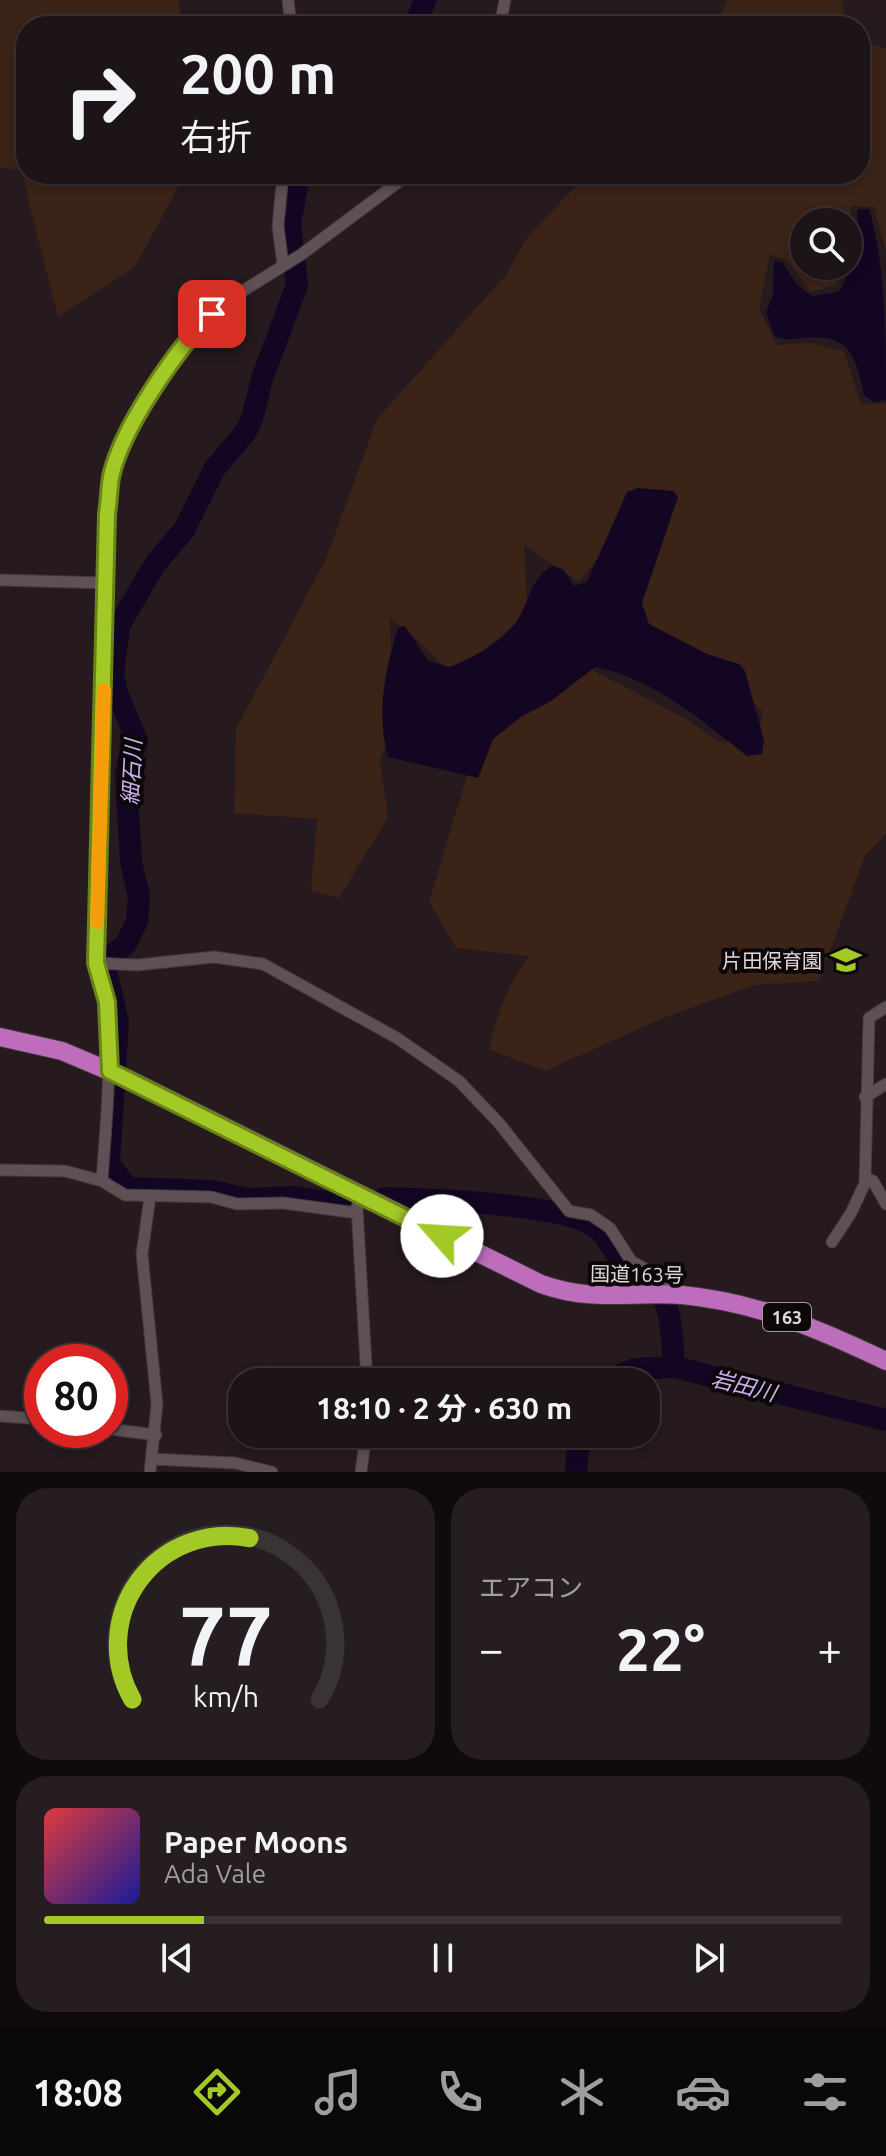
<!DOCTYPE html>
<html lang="ja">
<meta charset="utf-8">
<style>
body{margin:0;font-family:Ubuntu,"Noto Sans JP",sans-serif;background:#251d20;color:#f1f3f6;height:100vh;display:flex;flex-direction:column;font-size:30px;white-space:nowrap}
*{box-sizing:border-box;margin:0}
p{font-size:26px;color:#a09ea1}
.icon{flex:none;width:44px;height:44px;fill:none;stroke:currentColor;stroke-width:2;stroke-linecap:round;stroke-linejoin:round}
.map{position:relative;height:1472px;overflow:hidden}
.details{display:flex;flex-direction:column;gap:16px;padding:16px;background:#0f0b0d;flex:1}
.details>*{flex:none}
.guide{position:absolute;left:16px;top:16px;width:854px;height:168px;border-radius:32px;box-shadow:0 4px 12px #0003,0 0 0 2px #3a3336;background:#1c1417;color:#f1f3f6;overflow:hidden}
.fabs{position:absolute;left:790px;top:208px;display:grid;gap:16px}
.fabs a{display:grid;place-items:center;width:72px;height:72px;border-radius:50%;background:#1c1417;box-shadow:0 4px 12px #0003,0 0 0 2px #3a3336;font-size:40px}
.speed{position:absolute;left:24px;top:1344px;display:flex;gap:16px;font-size:40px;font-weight:700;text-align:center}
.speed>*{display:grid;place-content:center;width:104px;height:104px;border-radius:50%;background:#1c1417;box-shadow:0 4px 12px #0003,0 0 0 2px #3a3336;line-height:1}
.speed .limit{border:12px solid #d22;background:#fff;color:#111}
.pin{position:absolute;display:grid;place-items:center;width:68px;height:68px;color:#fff;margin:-34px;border-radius:16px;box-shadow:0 4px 12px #0006}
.me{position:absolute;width:88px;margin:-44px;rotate:296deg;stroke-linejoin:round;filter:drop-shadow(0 0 6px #0008)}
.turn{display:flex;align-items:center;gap:28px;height:168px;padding:0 32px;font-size:36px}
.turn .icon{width:104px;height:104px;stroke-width:2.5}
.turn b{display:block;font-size:56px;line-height:68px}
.big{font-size:60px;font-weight:700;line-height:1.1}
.details .card{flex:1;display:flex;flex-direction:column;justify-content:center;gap:12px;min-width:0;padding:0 28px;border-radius:32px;background:#251d20}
.details .dial{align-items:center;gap:0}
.dial svg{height:208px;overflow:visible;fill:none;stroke:#3a3336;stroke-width:7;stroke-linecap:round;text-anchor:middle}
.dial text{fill:#f1f3f6;stroke:none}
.song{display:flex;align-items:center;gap:24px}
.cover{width:96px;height:96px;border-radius:12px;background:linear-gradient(135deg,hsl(0 70% 55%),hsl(240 70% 35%))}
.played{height:8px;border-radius:4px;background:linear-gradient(90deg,#a3c927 20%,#3a3336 20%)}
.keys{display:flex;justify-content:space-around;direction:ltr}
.heat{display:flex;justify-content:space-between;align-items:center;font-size:44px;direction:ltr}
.details .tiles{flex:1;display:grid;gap:16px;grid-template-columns:1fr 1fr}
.card:last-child{grid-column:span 2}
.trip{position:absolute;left:228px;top:1368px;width:432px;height:80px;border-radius:32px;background:#1c1417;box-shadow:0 4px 12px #0003,0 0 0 2px #3a3336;font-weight:700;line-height:80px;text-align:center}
.tabs{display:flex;height:128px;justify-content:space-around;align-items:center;background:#0b0809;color:#a09ea1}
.tabs .icon{width:56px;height:56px}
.tabs .on{color:#a3c927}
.tabs b{font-size:36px;color:#f1f3f6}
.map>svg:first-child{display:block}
.green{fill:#3b2318}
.water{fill:#130623}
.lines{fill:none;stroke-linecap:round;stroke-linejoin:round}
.river{stroke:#130623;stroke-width:22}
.minor-casing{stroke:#41373b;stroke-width:13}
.trunk-casing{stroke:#41373b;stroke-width:20}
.minor{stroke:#5e5055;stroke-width:11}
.trunk{stroke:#be6dbc;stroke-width:18}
.route-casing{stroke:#6a8319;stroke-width:20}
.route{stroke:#a3c927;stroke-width:14}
.slow{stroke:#f59e0b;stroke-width:14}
.labels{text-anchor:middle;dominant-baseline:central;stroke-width:8;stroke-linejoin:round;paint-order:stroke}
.shield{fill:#0c0709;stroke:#a0999b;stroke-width:2}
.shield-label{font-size:18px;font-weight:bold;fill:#e0d7da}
.poi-label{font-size:20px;fill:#e0d7da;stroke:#0c0709;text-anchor:end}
.street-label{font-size:20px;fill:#e0d7da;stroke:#0c0709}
.water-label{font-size:22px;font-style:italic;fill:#c9b2f0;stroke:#0c0709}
</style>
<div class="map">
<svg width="886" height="1472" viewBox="0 0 886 1472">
<rect width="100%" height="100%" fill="#261a1f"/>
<path class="green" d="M 0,0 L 178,0 L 183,26 L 26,26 L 26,174 L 185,174 L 135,267 L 58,317 L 21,171 L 0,167 Z
M 727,0 L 841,0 L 848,26 L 715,26 Z
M 860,39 L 886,49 L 886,251 L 874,207 L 851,206 L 848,222 L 804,222 L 804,266 L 841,266 L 837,285 L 811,292 L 787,260 L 770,254 L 759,308 L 777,345 L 812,343 L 844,352 L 861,405 L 886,403 L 886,833 L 865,856 L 819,981 L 754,985 L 663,1018 L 545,1071 L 489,1049 C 497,1014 507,985 529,956 L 456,948 L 429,902 L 478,739 L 537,689 L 592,670 L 688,720 L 719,742 L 739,742 L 759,733 L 763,712 L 717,668 L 630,626 L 651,490 L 579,582 L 524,545 L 528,613 L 481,653 L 448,671 L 416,638 L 390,618 L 394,726 L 380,760 L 388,817 L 339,898 L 311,890 L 317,819 L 234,813 L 236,729 L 326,559 L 377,419 L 506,275 L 527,238 L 587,174 L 860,174 Z"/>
<path class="water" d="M 869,209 C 886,266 886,338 886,400 L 874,402 L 864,395 C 856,357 850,333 805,338 C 793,339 784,341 774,336 L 766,312 L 773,295 L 774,261 L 782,262 L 797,285 L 812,296 L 839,292 C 854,266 857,239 858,210 Z
M 638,488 L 673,491 L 678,497 L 642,603 L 649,624 L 707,654 L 739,664 L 745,671 L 764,741 L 762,754 L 747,756 C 702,721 653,678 595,667 L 551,701 L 521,717 L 493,739 L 478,778 L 388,757 C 376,713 385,670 398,628 L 405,626 L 428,661 L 450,667 C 475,656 503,643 518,619 C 531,599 530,579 552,566 L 563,569 L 574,586 L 587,582 L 627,492 Z"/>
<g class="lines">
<path class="river" d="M 414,26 L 425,0
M 299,174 L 290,224 L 297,285 L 262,379 L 252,419 L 245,433 L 215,468 L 184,530 L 155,564 L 119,626 L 113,674 L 117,693 L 137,741 L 128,762 L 126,776 L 131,862 L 139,896 L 137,921 L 126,944 L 113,955 L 106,971 L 118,1022 L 109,1164 L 127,1187 L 132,1188 L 212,1191 L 248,1199 L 292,1197 L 345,1205
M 384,1198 C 427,1199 570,1203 599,1230 C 610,1240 615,1255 624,1265 C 632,1273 647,1275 655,1284 C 673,1305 672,1342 674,1367
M 603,1382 L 635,1369 L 674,1367 L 886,1420
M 576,1472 L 579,1434"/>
<g class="minor-casing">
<path id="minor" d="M 288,0 L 291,26
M 500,26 L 505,0
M 283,265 L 278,226 L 283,174
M 0,580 L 106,583
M 96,963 L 137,965 L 214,957 L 263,964 L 397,1038 L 459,1081 L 498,1122 L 569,1211 L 591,1215 L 610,1228 L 631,1261 L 667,1281 L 680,1295
M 865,1097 L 886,1084
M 0,1170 L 65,1171 L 102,1181 L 125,1195 L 211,1197 L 237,1204 L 283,1203 L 357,1213
M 865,1178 L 873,1181 L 886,1204
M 102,1181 C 107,1104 117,1038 96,963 L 107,514 L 111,475 L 134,424 L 168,367 L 198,328 L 238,294 L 302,254 L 409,174
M 357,1207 L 367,1382
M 832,1242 L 851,1213 L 865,1183 L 869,1018 L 886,1007
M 0,1416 L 42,1419
M 110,1429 L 156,1435
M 152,1459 L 235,1463 L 272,1472
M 150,1472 L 157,1404 L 142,1254 L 150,1197
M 361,1472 L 366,1434"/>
</g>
<g class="trunk-casing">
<path id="trunk" d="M 0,1037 L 62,1051 L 128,1079 L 541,1284 C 594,1303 630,1291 682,1295 C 756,1302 819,1329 886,1361"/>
</g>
<use href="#minor" class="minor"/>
<use href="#trunk" class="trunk"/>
</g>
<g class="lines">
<g class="route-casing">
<path id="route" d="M 212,314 C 177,348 121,429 111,477 C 109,489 109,502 107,514 L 96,963 L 107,1002 L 110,1071 L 442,1236"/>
</g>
<use href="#route" class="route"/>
<path class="slow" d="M 97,922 L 104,690"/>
</g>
<defs>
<g id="school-bare" transform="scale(2.4)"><path d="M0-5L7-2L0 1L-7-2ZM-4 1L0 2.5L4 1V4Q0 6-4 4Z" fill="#a3c927" stroke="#0c0709" stroke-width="2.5" paint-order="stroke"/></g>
</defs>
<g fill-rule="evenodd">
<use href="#school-bare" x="846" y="960"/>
</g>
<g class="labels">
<rect class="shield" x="763" y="1303" width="48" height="28" rx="6"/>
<g class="shield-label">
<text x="787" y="1317">163</text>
</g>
<g class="poi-label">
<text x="822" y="960">片田保育園</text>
</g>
<g class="street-label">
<text transform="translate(637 1274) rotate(1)">国道163号</text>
</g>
<g class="water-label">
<text transform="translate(131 772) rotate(-87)">細石川</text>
<text transform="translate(744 1385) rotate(14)">岩田川</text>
</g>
</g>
</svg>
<div class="fabs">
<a><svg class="icon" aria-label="search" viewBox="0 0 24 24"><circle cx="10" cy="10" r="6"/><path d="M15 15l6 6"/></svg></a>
</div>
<div class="speed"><div class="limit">80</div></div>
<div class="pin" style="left:212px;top:314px;background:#d93025"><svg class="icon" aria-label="arrive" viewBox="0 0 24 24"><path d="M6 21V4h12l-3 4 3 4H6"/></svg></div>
<svg class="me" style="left:442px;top:1236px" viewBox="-20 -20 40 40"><circle r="19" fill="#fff"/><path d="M0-13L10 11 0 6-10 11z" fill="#a3c927"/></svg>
<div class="trip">18:10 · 2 分 · 630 m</div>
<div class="guide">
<div class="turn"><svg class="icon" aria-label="right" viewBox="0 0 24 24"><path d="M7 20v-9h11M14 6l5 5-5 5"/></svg><div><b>200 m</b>右折</div></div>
</div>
</div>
<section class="details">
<div class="tiles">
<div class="card dial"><svg viewBox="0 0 100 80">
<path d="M14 69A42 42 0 1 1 86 69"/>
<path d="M14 69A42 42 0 0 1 59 7" stroke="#a3c927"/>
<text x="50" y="56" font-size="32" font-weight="700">77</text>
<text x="50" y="72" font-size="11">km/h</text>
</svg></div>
<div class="card"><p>エアコン</p>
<div class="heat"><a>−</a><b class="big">22°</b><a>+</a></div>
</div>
<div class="card">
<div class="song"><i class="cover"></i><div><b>Paper Moons</b><p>Ada Vale</p></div></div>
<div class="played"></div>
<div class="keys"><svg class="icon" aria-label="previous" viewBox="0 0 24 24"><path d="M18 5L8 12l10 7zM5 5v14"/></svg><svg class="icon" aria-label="pause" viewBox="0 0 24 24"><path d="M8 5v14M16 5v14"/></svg><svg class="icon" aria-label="next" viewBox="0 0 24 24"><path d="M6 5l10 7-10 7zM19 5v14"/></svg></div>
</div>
</div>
</section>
<nav class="tabs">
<b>18:08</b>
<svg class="icon on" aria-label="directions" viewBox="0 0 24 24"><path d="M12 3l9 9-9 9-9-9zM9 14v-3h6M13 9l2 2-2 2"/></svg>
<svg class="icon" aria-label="music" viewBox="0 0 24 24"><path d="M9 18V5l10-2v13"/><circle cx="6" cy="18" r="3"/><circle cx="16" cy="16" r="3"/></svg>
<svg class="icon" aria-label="phone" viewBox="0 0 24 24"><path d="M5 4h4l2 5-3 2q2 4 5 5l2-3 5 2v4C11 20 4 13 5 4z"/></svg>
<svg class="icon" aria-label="climate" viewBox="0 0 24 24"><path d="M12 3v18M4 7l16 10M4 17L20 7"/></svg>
<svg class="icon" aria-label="car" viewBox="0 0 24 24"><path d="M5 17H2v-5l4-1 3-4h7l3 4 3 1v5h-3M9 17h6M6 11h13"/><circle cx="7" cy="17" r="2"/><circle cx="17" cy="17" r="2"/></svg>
<svg class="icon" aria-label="filters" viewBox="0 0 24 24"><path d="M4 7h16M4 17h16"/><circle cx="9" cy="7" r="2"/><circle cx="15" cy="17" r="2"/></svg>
</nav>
